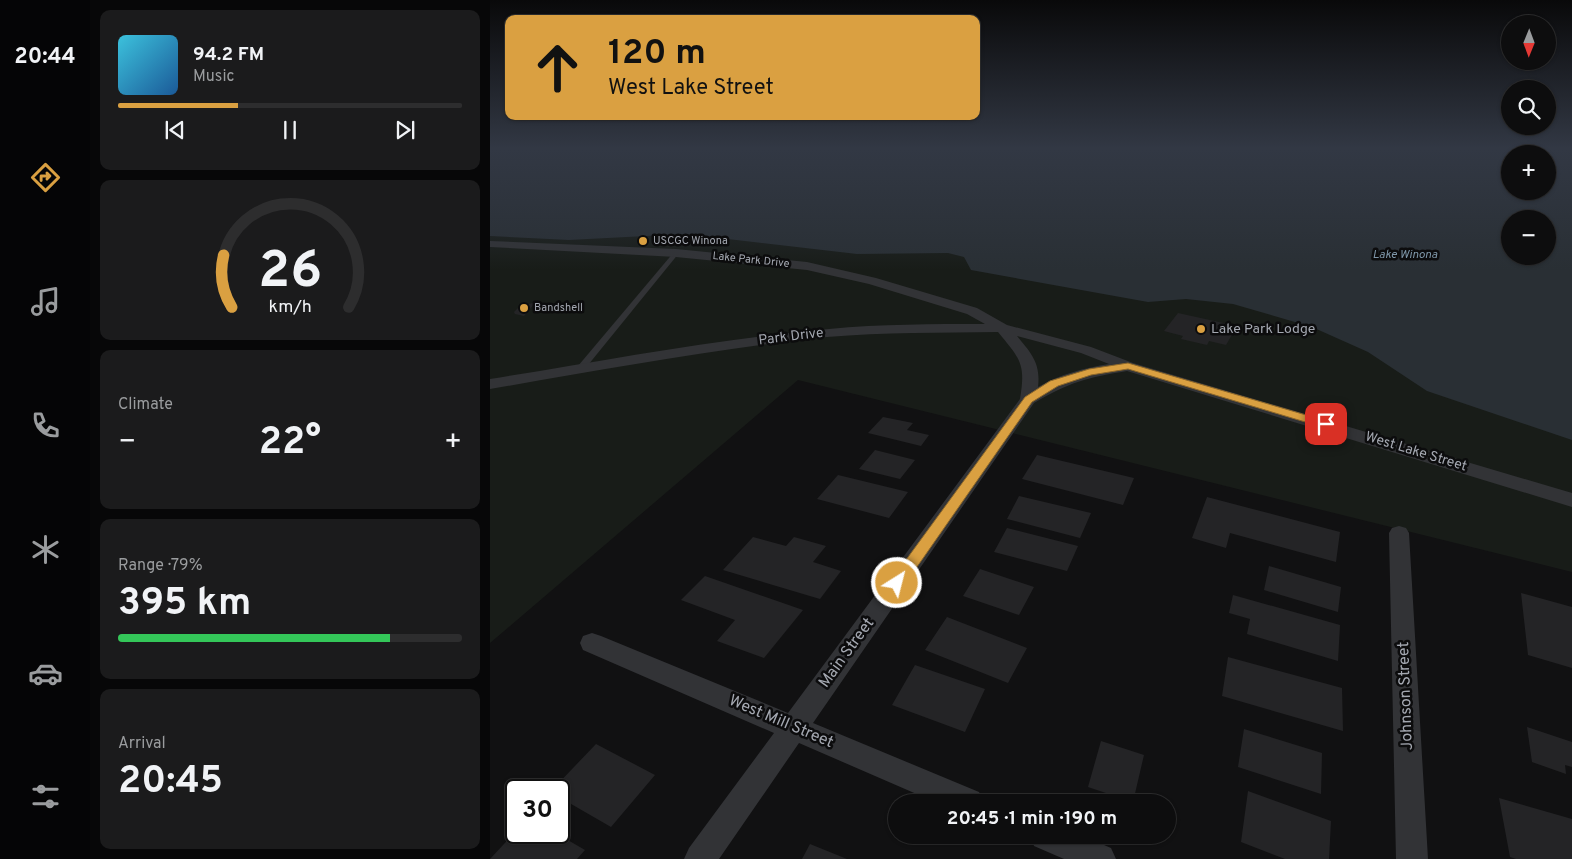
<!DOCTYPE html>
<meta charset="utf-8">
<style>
body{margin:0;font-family:Overpass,sans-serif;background:#1b1b1c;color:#f1f3f6;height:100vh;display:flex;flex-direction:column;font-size:19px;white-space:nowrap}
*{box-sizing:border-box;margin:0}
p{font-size:16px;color:#9a9c9e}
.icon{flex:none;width:28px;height:28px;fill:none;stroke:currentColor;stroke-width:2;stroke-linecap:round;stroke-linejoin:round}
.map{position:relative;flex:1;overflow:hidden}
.details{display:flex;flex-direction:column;gap:10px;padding:10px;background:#070708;width:400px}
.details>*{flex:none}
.guide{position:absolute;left:15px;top:15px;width:475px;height:105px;border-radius:10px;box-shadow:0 1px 4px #0004,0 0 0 1px #2d2d2e;background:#daa041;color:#111;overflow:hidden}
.needle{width:32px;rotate:181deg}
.tools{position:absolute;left:1011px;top:15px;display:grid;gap:10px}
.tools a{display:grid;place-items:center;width:55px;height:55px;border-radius:50%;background:#0d0d0e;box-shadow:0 1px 4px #0004,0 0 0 1px #2d2d2e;font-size:25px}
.speed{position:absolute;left:15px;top:779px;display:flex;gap:10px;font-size:25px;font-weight:700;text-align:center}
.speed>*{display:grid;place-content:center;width:65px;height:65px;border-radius:50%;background:#0d0d0e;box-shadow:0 1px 4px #0004,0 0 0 1px #2d2d2e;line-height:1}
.speed .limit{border:2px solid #111;border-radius:8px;background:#fff;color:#111}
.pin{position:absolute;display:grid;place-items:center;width:42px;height:42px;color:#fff;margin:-21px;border-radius:10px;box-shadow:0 2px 8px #0006}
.me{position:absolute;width:55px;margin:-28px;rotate:36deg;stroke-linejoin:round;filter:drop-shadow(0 0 4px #0008)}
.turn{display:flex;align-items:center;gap:18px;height:105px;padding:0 20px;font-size:22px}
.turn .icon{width:65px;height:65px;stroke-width:2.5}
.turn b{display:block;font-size:35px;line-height:42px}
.big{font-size:38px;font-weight:700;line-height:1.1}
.details .tile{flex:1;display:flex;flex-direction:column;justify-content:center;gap:8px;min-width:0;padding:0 18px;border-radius:10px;background:#1b1b1c}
.details .dial{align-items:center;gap:0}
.dial svg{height:130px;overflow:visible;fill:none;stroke:#2d2d2e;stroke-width:7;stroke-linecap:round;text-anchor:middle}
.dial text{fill:#f1f3f6;stroke:none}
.song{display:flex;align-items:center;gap:15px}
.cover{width:60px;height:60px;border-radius:8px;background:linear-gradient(135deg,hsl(190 70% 55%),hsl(210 70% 35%))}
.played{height:5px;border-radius:2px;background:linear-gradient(90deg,#daa041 35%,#2d2d2e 35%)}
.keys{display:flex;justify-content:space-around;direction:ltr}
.heat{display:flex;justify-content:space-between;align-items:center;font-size:28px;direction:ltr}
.charge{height:8px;border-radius:4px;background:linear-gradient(90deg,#34c759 79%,#2d2d2e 0)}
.trip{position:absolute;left:398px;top:794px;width:288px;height:50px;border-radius:25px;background:#0d0d0e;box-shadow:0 1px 4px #0004,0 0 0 1px #2d2d2e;font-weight:700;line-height:50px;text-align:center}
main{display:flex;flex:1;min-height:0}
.menu{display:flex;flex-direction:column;width:90px;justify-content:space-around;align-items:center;background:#050506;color:#9a9c9e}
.menu .icon{width:35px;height:35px}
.menu .on{color:#daa041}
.menu b{font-size:22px;color:#f1f3f6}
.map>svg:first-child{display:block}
.green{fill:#181c18;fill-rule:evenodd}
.water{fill:#292f34;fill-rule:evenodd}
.building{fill:#242426}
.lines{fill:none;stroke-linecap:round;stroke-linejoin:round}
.service{fill:#323336;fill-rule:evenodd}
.minor{fill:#323336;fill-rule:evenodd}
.route{fill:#daa041;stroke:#8e682a}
.poi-dot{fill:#daa041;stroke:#0c0c0d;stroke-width:2}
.labels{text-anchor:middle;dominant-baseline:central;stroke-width:5;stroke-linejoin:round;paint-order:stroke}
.far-poi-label{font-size:11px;fill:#a4a8b1;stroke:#0c0c0d;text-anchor:start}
.far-street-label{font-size:11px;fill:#a4a8b1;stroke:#0c0c0d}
.far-water-label{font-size:12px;font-style:italic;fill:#7e96a8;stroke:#0c0c0d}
.poi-label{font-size:14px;fill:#a4a8b1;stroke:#0c0c0d;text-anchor:start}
.street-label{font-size:14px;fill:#a4a8b1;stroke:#0c0c0d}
.near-street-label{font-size:16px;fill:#a4a8b1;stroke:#0c0c0d}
</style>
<main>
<nav class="menu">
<b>20:44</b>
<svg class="icon on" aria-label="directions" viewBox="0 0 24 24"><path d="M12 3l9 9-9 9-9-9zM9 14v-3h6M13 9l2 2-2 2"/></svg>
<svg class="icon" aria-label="music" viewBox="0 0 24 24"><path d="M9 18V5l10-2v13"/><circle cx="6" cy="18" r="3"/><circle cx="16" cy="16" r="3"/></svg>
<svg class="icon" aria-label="phone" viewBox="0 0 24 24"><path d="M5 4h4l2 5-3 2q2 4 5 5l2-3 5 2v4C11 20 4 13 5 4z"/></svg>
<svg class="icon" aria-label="climate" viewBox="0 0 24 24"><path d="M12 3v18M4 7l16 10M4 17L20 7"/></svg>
<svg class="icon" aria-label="car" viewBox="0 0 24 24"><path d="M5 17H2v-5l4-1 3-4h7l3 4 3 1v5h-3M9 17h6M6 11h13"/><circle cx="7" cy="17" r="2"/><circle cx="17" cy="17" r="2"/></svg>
<svg class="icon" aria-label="filters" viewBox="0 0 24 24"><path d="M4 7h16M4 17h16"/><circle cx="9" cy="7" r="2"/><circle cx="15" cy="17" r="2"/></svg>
</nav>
<section class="details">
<div class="tile">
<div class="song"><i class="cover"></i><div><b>94.2 FM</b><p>Music</p></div></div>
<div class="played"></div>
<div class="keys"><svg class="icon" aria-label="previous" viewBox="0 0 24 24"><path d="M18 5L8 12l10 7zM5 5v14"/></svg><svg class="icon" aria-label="pause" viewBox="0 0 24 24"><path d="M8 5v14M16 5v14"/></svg><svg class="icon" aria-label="next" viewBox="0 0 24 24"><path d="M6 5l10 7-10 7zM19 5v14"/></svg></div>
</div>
<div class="tile dial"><svg viewBox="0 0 100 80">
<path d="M14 69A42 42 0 1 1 86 69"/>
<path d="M14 69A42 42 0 0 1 9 37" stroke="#daa041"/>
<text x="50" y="56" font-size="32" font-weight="700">26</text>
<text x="50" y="72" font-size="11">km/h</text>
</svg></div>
<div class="tile"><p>Climate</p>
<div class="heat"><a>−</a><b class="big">22°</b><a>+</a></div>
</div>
<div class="tile"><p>Range · 79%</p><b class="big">395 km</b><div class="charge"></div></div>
<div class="tile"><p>Arrival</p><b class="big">20:45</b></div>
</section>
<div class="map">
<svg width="1082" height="859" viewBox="0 0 1082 859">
<rect width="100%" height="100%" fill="#111112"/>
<path class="green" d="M 0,149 L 1082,149 L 1082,572 L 308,380 L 0,643 ZM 1020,154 L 1058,154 L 1058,191 L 1020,191 ZM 1020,219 L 1058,219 L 1058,256 L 1020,256 Z"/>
<path class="water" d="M 0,149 L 1082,149 L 1082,440 L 937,391 L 878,352 L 822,327 L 743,304 L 696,299 L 658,302 L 481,270 L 474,257 L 458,253 L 367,254 L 195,234 L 79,240 L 0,236 ZM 1020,154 L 1058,154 L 1058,191 L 1020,191 ZM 1020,219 L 1058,219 L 1058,256 L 1020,256 Z"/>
<path class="building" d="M 46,302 L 34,316 L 25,314 L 24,312 L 29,307 Z
M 688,313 L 747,326 L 736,345 L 719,341 L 717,345 L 691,339 L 693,336 L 674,331 Z
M 393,417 L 423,423 L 417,430 L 439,435 L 431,446 L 378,433 Z
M 385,450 L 425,460 L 410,479 L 369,469 Z
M 547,455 L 644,478 L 633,505 L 532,479 Z
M 348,475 L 418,492 L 399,518 L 327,499 Z
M 529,496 L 601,513 L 590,538 L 517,519 Z
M 717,497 L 850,532 L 846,562 L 740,533 L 736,548 L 702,538 Z
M 517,528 L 588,546 L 577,571 L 504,552 Z
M 263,537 L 296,546 L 304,537 L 336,546 L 323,562 L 351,571 L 330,599 L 233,570 Z
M 779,566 L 851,587 L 848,612 L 774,590 Z
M 490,569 L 544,587 L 529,615 L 473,596 Z
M 215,576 L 313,610 L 274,658 L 227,641 L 245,620 L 191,600 Z
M 1031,593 L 1082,607 L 1082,668 L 1038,655 Z
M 743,595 L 850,625 L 848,661 L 757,634 L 760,619 L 739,613 Z
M 457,617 L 537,648 L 518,683 L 435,650 Z
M 738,657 L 852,688 L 853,731 L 732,696 Z
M 425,665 L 495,689 L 475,732 L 402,705 Z
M 1037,727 L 1082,742 L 1082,767 L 1075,765 L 1076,774 L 1042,762 Z
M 754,729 L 832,753 L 831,794 L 748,767 Z
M 611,741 L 654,755 L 643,802 L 598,787 Z
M 106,744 L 165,775 L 121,827 L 69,797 L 69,790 L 62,790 Z
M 758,791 L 841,821 L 839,859 L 795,859 L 751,842 Z
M 1009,798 L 1082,819 L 1082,859 L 1026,859 L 1020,857 Z
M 26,831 L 26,832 L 64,832 L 95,850 L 87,859 L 0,859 Z
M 320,844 L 357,859 L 312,859 Z"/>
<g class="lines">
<path class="service" d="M 184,252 L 189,253 L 94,370 L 88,370 L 87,368 L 88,366 Z"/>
<path class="minor" d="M 0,241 L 186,249 L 317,262 L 386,278 L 487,308 L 517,325 L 601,347 L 643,363 L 1082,493 L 1082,507 L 637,371 C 599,377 577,383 544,403 L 323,723 L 489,792 L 494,802 L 445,802 L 309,743 L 229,859 L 194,859 L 199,848 L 284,733 L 93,650 L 90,643 L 93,636 L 102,633 L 111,636 L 298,713 L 530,399 C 536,363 530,359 508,332 C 451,333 394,332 337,337 C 224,349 112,370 0,389 L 0,379 C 112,361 225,339 339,329 C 391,324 443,324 495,324 L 477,314 L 379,284 L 317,270 L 186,257 L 0,247 ZM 527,336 L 591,353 L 619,364 C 595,368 570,374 548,387 C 551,363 541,353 527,336 Z
M 909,526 L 916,528 L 919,533 L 938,859 L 906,859 L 899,533 L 902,528 Z
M 540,835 L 591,835 L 621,848 L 626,859 L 574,859 L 544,846 Z"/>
</g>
<linearGradient id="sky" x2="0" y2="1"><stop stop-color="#09090a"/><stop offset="0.55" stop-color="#323844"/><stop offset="1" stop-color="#323844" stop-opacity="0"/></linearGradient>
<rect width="1082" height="270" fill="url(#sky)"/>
<path class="route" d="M 638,363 L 840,422 L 842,424 L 836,428 L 832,427 L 638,369 L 601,375 L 568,386 L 542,402 L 413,587 L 407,588 L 402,587 L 400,583 L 402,579 L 535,397 L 560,381 L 599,369 Z"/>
<g class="poi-dot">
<circle cx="153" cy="241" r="5"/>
<circle cx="34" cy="308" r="5"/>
<circle cx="711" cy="329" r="5"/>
</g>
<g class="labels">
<g class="far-poi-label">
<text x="163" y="241">USCGC Winona</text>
<text x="44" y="308">Bandshell</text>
</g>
<g class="far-street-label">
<text transform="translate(261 260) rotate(6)">Lake Park Drive</text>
</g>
<g class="far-water-label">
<text x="915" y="255">Lake Winona</text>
</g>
<g class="poi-label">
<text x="721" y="329">Lake Park Lodge</text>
</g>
<g class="street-label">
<text transform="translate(301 337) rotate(-7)">Park Drive</text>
<text transform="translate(926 452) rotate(17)">West Lake Street</text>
</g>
<g class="near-street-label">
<text transform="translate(357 653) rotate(-54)">Main Street</text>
<text transform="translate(916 696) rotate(-92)">Johnson Street</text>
<text transform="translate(291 722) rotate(23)">West Mill Street</text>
</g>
</g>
</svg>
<div class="tools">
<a><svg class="needle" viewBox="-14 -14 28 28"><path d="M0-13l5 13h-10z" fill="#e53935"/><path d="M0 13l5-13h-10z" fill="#9a9c9e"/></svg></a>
<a><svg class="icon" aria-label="search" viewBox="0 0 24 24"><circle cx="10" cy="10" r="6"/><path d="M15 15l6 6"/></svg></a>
<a>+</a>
<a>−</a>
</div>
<div class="speed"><div class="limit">30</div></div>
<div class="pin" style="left:836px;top:424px;background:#d93025"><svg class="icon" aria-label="arrive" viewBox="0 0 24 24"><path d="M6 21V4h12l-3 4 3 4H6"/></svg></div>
<svg class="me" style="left:407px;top:583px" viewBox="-20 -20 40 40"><circle r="17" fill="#daa041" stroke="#fff" stroke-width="3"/><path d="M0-11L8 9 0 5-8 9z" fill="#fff"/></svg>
<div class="trip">20:45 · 1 min · 190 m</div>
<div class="guide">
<div class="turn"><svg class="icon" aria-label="ahead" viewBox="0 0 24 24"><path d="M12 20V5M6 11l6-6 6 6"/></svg><div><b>120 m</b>West Lake Street</div></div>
</div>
</div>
</main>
